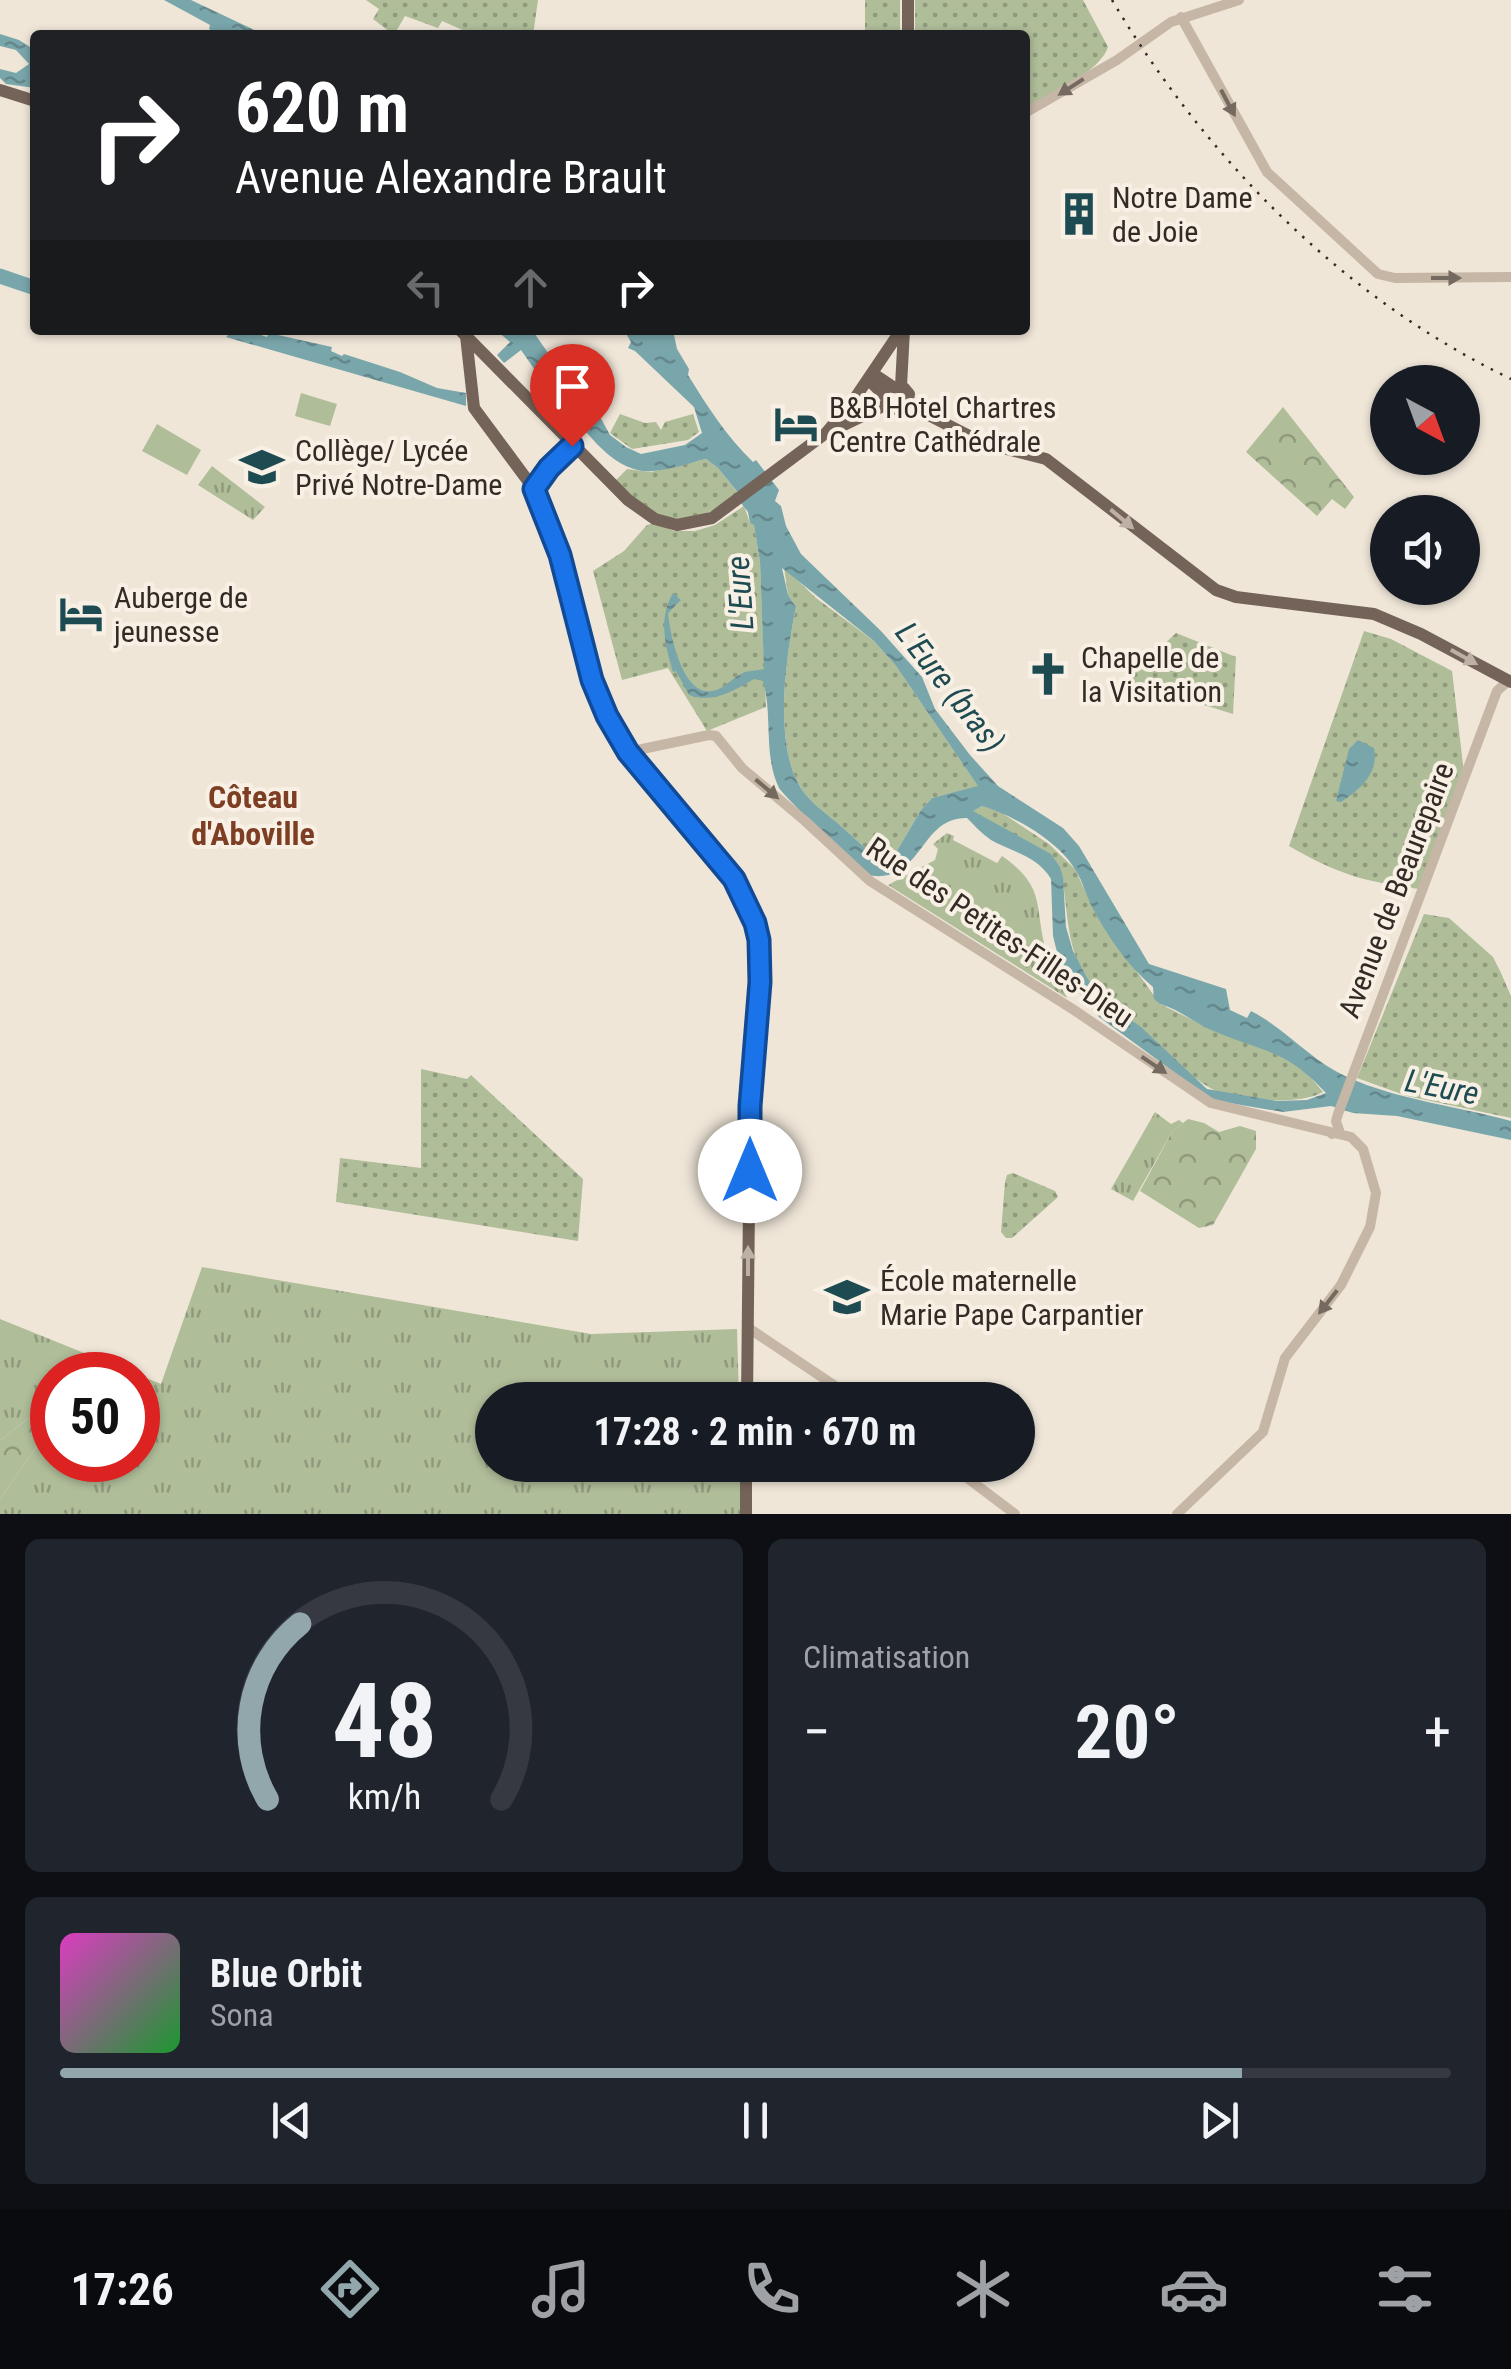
<!DOCTYPE html>
<html lang="fr">
<meta charset="utf-8">
<style>
body{margin:0;font-family:"Roboto Condensed",sans-serif;background:#20242c;color:#f1f3f6;height:100vh;display:flex;flex-direction:column;font-size:38px;white-space:nowrap}
*{box-sizing:border-box;margin:0}
p{font-size:32px;color:#9ea1a6}
.icon{flex:none;width:55px;height:55px;fill:none;stroke:currentColor;stroke-width:2;stroke-linecap:round;stroke-linejoin:round}
.map{position:relative;height:1514px;overflow:hidden}
.sheet{display:flex;flex-direction:column;gap:25px;padding:25px;background:#0d0f14;flex:1}
.sheet>*{flex:none}
.hud{position:absolute;left:30px;top:30px;width:1000px;height:305px;border-radius:10px;box-shadow:0 2px 8px #0004;background:#202124;color:#fff;overflow:hidden}
.needle{width:65px;rotate:139deg}
.tools{position:absolute;left:1370px;top:365px;display:grid;gap:20px}
.tools a{display:grid;place-items:center;width:110px;height:110px;border-radius:50%;background:#171b24;box-shadow:0 2px 8px #0004;font-size:50px}
.speed{position:absolute;left:30px;top:1352px;display:flex;gap:20px;font-size:50px;font-weight:700;text-align:center}
.speed>*{display:grid;place-content:center;width:130px;height:130px;border-radius:50%;background:#171b24;box-shadow:0 2px 8px #0004;line-height:1}
.speed .limit{border:15px solid #d22;background:#fff;color:#111}
.pin{position:absolute;display:grid;place-items:center;width:85px;height:85px;color:#fff;margin:-102px -42px;border-radius:50% 50% 50% 0;rotate:-45deg;box-shadow:0 0 10px #0007}
.pin .icon{rotate:45deg}
.me{position:absolute;width:110px;margin:-55px;rotate:0deg;stroke-linejoin:round;filter:drop-shadow(0 0 8px #0008)}
.turn{display:flex;align-items:center;gap:35px;height:210px;padding:0 40px;font-size:45px}
.turn .icon{width:130px;height:130px;stroke-width:2.5}
.turn b{display:block;font-size:70px;line-height:85px}
.lanes{display:flex;align-items:center;height:95px;padding:0 40px;background:#0003;justify-content:center;gap:50px;direction:ltr}
.lanes .off{opacity:.35}
.big{font-size:75px;font-weight:700;line-height:1.1}
.sheet .tile{flex:1;display:flex;flex-direction:column;justify-content:center;gap:15px;min-width:0;padding:0 35px;border-radius:15px;background:#20242c}
.sheet .dial{align-items:center;gap:0}
.dial svg{height:260px;overflow:visible;fill:none;stroke:#363941;stroke-width:7;stroke-linecap:round;text-anchor:middle}
.dial text{fill:#f1f3f6;stroke:none}
.song{display:flex;align-items:center;gap:30px}
.cover{width:120px;height:120px;border-radius:15px;background:linear-gradient(135deg,hsl(310 70% 55%),hsl(130 70% 35%))}
.played{height:10px;border-radius:5px;background:linear-gradient(90deg,#92a7ac 85%,#363941 85%)}
.keys{display:flex;justify-content:space-around;direction:ltr}
.heat{display:flex;justify-content:space-between;align-items:center;font-size:55px;direction:ltr}
.sheet .tiles{flex:1;display:grid;gap:25px;grid-template-columns:1fr 1fr}
.tile:last-child{grid-column:span 2}
.trip{position:absolute;left:475px;top:1382px;width:560px;height:100px;border-radius:50px;background:#171b24;box-shadow:0 2px 8px #0004;font-weight:700;line-height:100px;text-align:center}
.dock{display:flex;height:160px;justify-content:space-around;align-items:center;background:#090b0e;color:#9ea1a6}
.dock .icon{width:70px;height:70px}
.dock .active{color:#92a7ac}
.dock b{font-size:45px;color:#f1f3f6}
.map>svg:first-child{display:block}
.grass{fill:url(#grass-tufts)}
.forest{fill:url(#forest-crowns)}
.park{fill:url(#park-dots)}
.pitch{fill:#afbd99}
.water{fill:url(#water-ripples);fill-rule:evenodd}
.lines{fill:none;stroke-linecap:round;stroke-linejoin:round}
.river{stroke:#79a6ab;stroke-width:15}
.minor{stroke:#c6b6a5;stroke-width:10}
.major{stroke:#746358;stroke-width:12}
.rail{stroke:#332b26;stroke-width:2.5;stroke-dasharray:2.5 8;stroke-linecap:butt}
.oneway{fill:#756a5f}
.oneway2{fill:#bdb1a5}
.route-casing{stroke:#114b97;stroke-width:25}
.route{stroke:#1a73e8;stroke-width:18}
.labels{text-anchor:middle;dominant-baseline:central;stroke-width:8;stroke-linejoin:round;paint-order:stroke}
.poi-label{font-size:30px;fill:#332b26;stroke:#f8f0e4;text-anchor:start}
.street-label{font-size:30px;fill:#332b26;stroke:#f8f0e4}
.water-label{font-size:32px;font-style:italic;fill:#1e4b51;stroke:#f8f0e4}
.neighbourhood-label{font-size:32px;font-weight:bold;fill:#7d3e23;stroke:#f8f0e4}
</style>
<div class="map">
<svg width="1511" height="1514" viewBox="0 0 1511 1514">
<defs>
<pattern id="grass-tufts" width="24" height="20" patternUnits="userSpaceOnUse" patternTransform="scale(2.5)"><rect width="24" height="20" fill="#afbd99"/><path d="M3 7l-1-3M5 7V3M7 7l1-3M15 17l-1-3M17 17v-4M19 17l1-3" fill="none" stroke="#8f9a7d"/></pattern>
<pattern id="forest-crowns" width="20" height="18" patternUnits="userSpaceOnUse" patternTransform="scale(2.5)"><rect width="20" height="18" fill="#afbd99"/><path d="M2 6a3 3 0 1 1 6 0M12 15a3 3 0 1 1 6 0" fill="none" stroke="#8f9a7d"/></pattern>
<pattern id="park-dots" width="8" height="8" patternUnits="userSpaceOnUse" patternTransform="scale(2.5)"><rect width="8" height="8" fill="#afbd99"/><path d="M2 2h.1M6 6h.1" fill="none" stroke="#8f9a7d" stroke-width="1.8" stroke-linecap="round"/></pattern>
<pattern id="water-ripples" width="26" height="14" patternUnits="userSpaceOnUse" patternTransform="scale(2.5)"><rect width="26" height="14" fill="#79a6ab"/><path d="M2 4q2-2 4 0t4 0M15 11q2-2 4 0t4 0" fill="none" stroke="#64878b"/></pattern>
</defs>
<rect width="100%" height="100%" fill="#efe6d8"/>
<path class="grass" d="M 212,466 L 265,507 L 253,520 L 198,485 Z
M 947,833 L 954,836 L 953,840 L 997,863 L 1002,856 C 1048,888 1033,907 1047,954 C 1051,970 1061,984 1067,998 L 888,885 L 935,860 L 938,849 L 933,844 Z
M 1155,1112 L 1171,1124 L 1179,1120 L 1183,1123 L 1172,1132 L 1133,1201 L 1111,1189 Z
M 202,1267 L 591,1334 L 737,1329 L 739,1400 L 492,1400 L 492,1465 L 740,1465 L 741,1514 L 0,1514 L 0,1499 L 52,1424 L 52,1460 L 138,1460 L 138,1375 L 52,1375 L 52,1399 L 0,1441 L 0,1319 L 161,1384 Z"/>
<path class="forest" d="M 1283,407 L 1354,497 L 1345,509 L 1332,499 L 1317,516 L 1246,452 Z
M 1188,1119 L 1204,1123 L 1219,1132 L 1240,1126 L 1256,1131 L 1256,1149 L 1213,1225 L 1199,1228 L 1140,1191 L 1172,1132 Z
M 52,1399 L 52,1424 L 0,1499 L 0,1441 Z"/>
<path class="park" d="M 366,0 L 538,0 L 533,35 L 474,35 L 442,21 L 438,28 L 405,16 L 394,35 L 373,19 L 379,9 Z
M 865,0 L 900,0 L 900,35 L 865,35 Z
M 915,0 L 1083,0 L 1108,47 C 1101,71 1047,97 1025,109 L 1025,35 L 915,35 Z
M 620,414 L 645,423 L 656,422 L 661,430 L 665,422 L 693,414 L 699,432 L 688,440 L 632,449 L 610,433 Z
M 706,459 L 718,468 L 738,493 C 680,537 666,523 614,482 L 627,469 L 651,472 Z
M 744,506 L 750,523 L 754,524 L 760,562 L 766,707 L 707,731 L 668,668 L 622,680 L 593,571 L 624,551 L 647,525 L 654,523 L 674,531 L 695,531 L 715,525 Z
M 784,567 L 816,598 L 874,641 L 896,666 L 979,787 L 932,798 L 921,810 L 892,859 C 871,857 856,839 841,826 C 830,816 816,807 806,795 C 771,753 786,657 796,607 L 788,595 Z
M 1364,631 L 1391,639 L 1452,671 L 1464,773 L 1420,889 C 1365,882 1337,874 1289,846 Z
M 1176,633 L 1236,657 L 1233,714 L 1144,686 L 1132,697 L 1121,685 Z
M 982,806 L 999,811 L 1049,844 L 1075,869 L 1097,916 L 1160,1004 L 1217,1032 L 1279,1053 L 1306,1072 L 1323,1092 C 1300,1106 1234,1101 1212,1089 C 1185,1074 1165,1048 1142,1029 C 1123,1012 1101,1000 1086,978 C 1064,942 1069,906 1060,868 L 972,811 Z
M 1424,914 L 1449,918 L 1493,957 L 1501,973 L 1511,996 L 1511,1118 L 1407,1096 L 1357,1078 Z
M 421,1069 L 467,1079 L 471,1075 L 583,1179 L 578,1241 L 336,1202 L 340,1158 L 421,1168 Z
M 1013,1173 L 1055,1191 L 1058,1197 L 1012,1238 L 1006,1238 L 1001,1232 L 1005,1182 L 1007,1175 Z"/>
<path class="pitch" d="M 301,393 L 337,404 L 330,426 L 295,416 Z
M 157,424 L 201,450 L 187,475 L 142,451 Z"/>
<path class="water" d="M 164,0 L 191,0 L 265,35 L 219,35 L 209,29 L 210,25 Z
M 0,34 L 19,40 L 35,50 L 35,88 L 6,84 L 0,78 L 0,69 L 16,73 L 29,64 L 16,50 L 0,46 Z
M 233,330 L 246,330 L 267,337 L 269,333 L 332,347 L 331,351 L 342,356 L 344,354 L 400,372 L 437,388 L 466,393 L 466,406 L 226,337 Z
M 496,330 L 532,330 L 572,387 L 598,413 L 610,435 L 626,447 L 641,454 L 685,445 L 702,433 L 694,407 L 635,351 L 628,348 L 631,342 L 624,330 L 673,330 L 677,349 L 689,369 L 688,375 C 707,406 727,437 753,462 L 756,460 L 779,490 L 775,501 L 781,506 L 786,526 L 801,554 L 881,631 L 922,677 L 935,709 L 970,755 L 998,786 L 1063,828 L 1079,846 L 1149,964 L 1226,989 L 1230,1010 L 1247,1018 L 1251,1011 C 1286,1029 1311,1061 1347,1077 C 1399,1100 1456,1106 1511,1121 L 1511,1140 L 1397,1116 L 1353,1113 L 1331,1106 L 1283,1112 L 1212,1100 L 1099,1017 L 1080,994 L 1073,992 L 1060,964 L 1053,936 L 1051,879 C 1038,856 1012,852 991,840 C 982,834 974,825 967,818 C 930,817 925,856 897,872 C 889,876 876,878 867,874 C 859,870 783,795 779,788 C 763,755 773,715 763,681 L 754,679 C 731,693 711,703 689,695 L 676,671 L 673,672 C 665,645 658,619 673,593 L 681,600 L 668,613 C 670,633 682,697 713,691 C 723,689 732,679 741,674 C 747,670 756,671 764,669 L 760,562 L 754,525 L 750,523 L 748,512 L 741,503 L 744,500 L 718,468 L 706,459 C 689,463 670,470 653,471 C 610,475 584,424 556,399 C 547,391 538,395 530,386 L 544,383 L 521,350 L 504,363 L 497,355 L 510,342 ZM 782,568 L 874,641 L 896,666 L 978,786 L 932,798 L 921,810 L 892,859 C 871,857 856,839 841,826 C 830,816 816,807 806,795 C 771,753 786,657 796,607 L 788,595 ZM 982,806 C 1013,815 1060,842 1076,871 C 1083,882 1086,895 1092,907 C 1108,937 1127,965 1153,987 L 1154,999 L 1160,1004 C 1181,1010 1197,1025 1216,1032 C 1267,1053 1286,1050 1326,1093 L 1307,1100 L 1277,1101 L 1207,1089 L 1141,1027 L 1104,1000 L 1087,978 L 1073,951 L 1066,927 L 1063,877 L 1060,867 L 1051,854 L 973,811 Z
M 1358,740 L 1374,748 C 1379,773 1361,789 1341,802 L 1336,801 L 1349,749 Z"/>
<g class="lines">
<path class="river" d="M 0,276 L 35,288"/>
<path class="minor" d="M 1181,17 L 1267,172 L 1378,274 L 1395,278 L 1511,277
M 1025,113 L 1117,60 L 1171,22 L 1239,0
M 628,752 L 709,735 L 716,736 L 742,768 L 805,821 L 870,881 L 1074,1010 L 1211,1103 L 1351,1137 L 1363,1149 L 1376,1193 L 1370,1227 L 1341,1285 L 1285,1358 L 1263,1432 L 1177,1514
M 1332,1134 L 1339,1130 L 1336,1121 L 1338,1114 L 1497,691 L 1508,681
M 747,1327 L 856,1400
M 950,1465 L 1015,1514"/>
<path class="major" d="M 908,35 L 908,0
M 0,90 L 35,101
M 460,330 L 628,500 L 655,519 L 677,525 L 712,518 L 826,433 L 853,401 L 901,330
M 466,336 L 474,408 L 534,489 L 560,555 L 592,680 L 607,716 L 628,752 L 733,879 L 755,923 L 759,940 L 760,981 L 750,1106 L 747,1400
M 872,373 L 893,387 L 904,388 L 909,394 L 907,404 L 901,409 L 892,409 L 887,404
M 868,379 L 886,397
M 901,386 L 904,330
M 907,404 L 983,443 L 1046,459 L 1216,590 L 1236,597 L 1374,614 L 1421,634 L 1511,682
M 829,432 L 887,404
M 534,489 L 549,467 L 572,445
M 746,1514 L 746,1465"/>
<path class="rail" d="M 1112,0 C 1207,160 1343,298 1511,379"/>
</g>
<defs><path id="oneway-solid" d="M-6-.8H1V-3.2L6.5 0L1 3.2V.8H-6Z" transform="scale(2.5)"/></defs>
<g class="oneway">
<use href="#oneway-solid" transform="translate(1071 87) rotate(147)"/>
<use href="#oneway-solid" transform="translate(1228 103) rotate(62)"/>
<use href="#oneway-solid" transform="translate(1446 278)"/>
<use href="#oneway-solid" transform="translate(767 789) rotate(40)"/>
<use href="#oneway-solid" transform="translate(1154 1065) rotate(34)"/>
<use href="#oneway-solid" transform="translate(1328 1302) rotate(128)"/>
</g>
<g class="oneway2">
<use href="#oneway-solid" transform="translate(1122 519) rotate(40)"/>
<use href="#oneway-solid" transform="translate(1464 657) rotate(29)"/>
<use href="#oneway-solid" transform="translate(748 1261) rotate(-90)"/>
</g>
<g class="lines">
<g class="route-casing">
<path id="route" d="M 572,446 L 549,468 L 534,489 L 560,555 L 592,680 L 607,716 L 628,752 L 734,879 L 755,923 L 759,940 L 760,982 L 750,1106 L 750,1171"/>
</g>
<use href="#route" class="route"/>
</g>
<defs>
<g id="building-bare" transform="scale(3.45)"><path d="M-4-6H4V6H1V3H-1V6H-4ZM-2.5-4.3h1.7v1.8h-1.7ZM.8-4.3h1.7v1.8H.8ZM-2.5-1h1.7V.8h-1.7ZM.8-1h1.7V.8H.8Z" fill="#1e4b51" stroke="#f8f0e4" stroke-width="2.5" paint-order="stroke"/></g>
<g id="hotel-bare" transform="scale(3.45)"><path d="M-6-4.5h1.5V1H6V5H4.5V3h-9V5H-6ZM-4 0a1.8 1.8 0 1 1 3.6 0ZM.5 0V-2.5h3Q6-2.5 6 0Z" fill="#1e4b51" stroke="#f8f0e4" stroke-width="2.5" paint-order="stroke"/></g>
<g id="school-bare" transform="scale(3.45)"><path d="M0-5L7-2L0 1L-7-2ZM-4 1L0 2.5L4 1V4Q0 6-4 4Z" fill="#1e4b51" stroke="#f8f0e4" stroke-width="2.5" paint-order="stroke"/></g>
<g id="church-bare" transform="scale(3.45)"><path d="M-1.2-6h2.4v3.5h3.3v2.4h-3.3V6h-2.4V-.1h-3.3v-2.4h3.3Z" fill="#1e4b51" stroke="#f8f0e4" stroke-width="2.5" paint-order="stroke"/></g>
</defs>
<g fill-rule="evenodd">
<use href="#building-bare" x="1079" y="214"/>
<use href="#hotel-bare" x="796" y="424"/>
<use href="#school-bare" x="262" y="467"/>
<use href="#hotel-bare" x="81" y="614"/>
<use href="#church-bare" x="1048" y="674"/>
<use href="#school-bare" x="847" y="1297"/>
</g>
<g class="labels">
<g class="poi-label">
<text x="1112" y="197">Notre Dame<tspan x="1112" dy="34">de Joie</tspan></text>
<text x="829" y="407">B&amp;B Hotel Chartres<tspan x="829" dy="34">Centre Cathédrale</tspan></text>
<text x="295" y="450">Collège/ Lycée<tspan x="295" dy="34">Privé Notre-Dame</tspan></text>
<text x="114" y="597">Auberge de<tspan x="114" dy="34">jeunesse</tspan></text>
<text x="1081" y="657">Chapelle de<tspan x="1081" dy="34">la Visitation</tspan></text>
<text x="880" y="1280">École maternelle<tspan x="880" dy="34">Marie Pape Carpantier</tspan></text>
</g>
<g class="street-label">
<text transform="translate(1396 890) rotate(-69)">Avenue de Beaurepaire</text>
<text transform="translate(1000 932) rotate(34)">Rue des Petites-Filles-Dieu</text>
</g>
<g class="water-label">
<text transform="translate(740 593) rotate(-94)">L'Eure</text>
<text transform="translate(950 687) rotate(52)">L'Eure (bras)</text>
<text transform="translate(1442 1087) rotate(11)">L'Eure</text>
</g>
<g class="neighbourhood-label">
<text x="253" y="797">Côteau<tspan x="253" dy="37">d'Aboville</tspan></text>
</g>
</g>
</svg>
<div class="tools">
<a><svg class="needle" viewBox="-14 -14 28 28"><path d="M0-13l5 13h-10z" fill="#e53935"/><path d="M0 13l5-13h-10z" fill="#9ea1a6"/></svg></a>
<a><svg class="icon" aria-label="sound" viewBox="0 0 24 24"><path d="M4 9h4l5-4v14l-5-4H4zM17 9q2 3 0 6"/></svg></a>
</div>
<div class="speed"><div class="limit">50</div></div>
<div class="pin" style="left:572px;top:446px;background:#d93025"><svg class="icon" aria-label="arrive" viewBox="0 0 24 24"><path d="M6 21V4h12l-3 4 3 4H6"/></svg></div>
<svg class="me" style="left:750px;top:1171px" viewBox="-20 -20 40 40"><circle r="19" fill="#fff"/><path d="M0-13L10 11 0 6-10 11z" fill="#1a73e8"/></svg>
<div class="trip">17:28 · 2 min · 670 m</div>
<div class="hud">
<div class="turn"><svg class="icon" aria-label="right" viewBox="0 0 24 24"><path d="M7 20v-9h11M14 6l5 5-5 5"/></svg><div><b>620 m</b>Avenue Alexandre Brault</div></div>
<div class="lanes"><svg class="icon off" aria-label="left" viewBox="0 0 24 24"><path d="M17 20v-9H6M10 6l-5 5 5 5"/></svg><svg class="icon off" aria-label="ahead" viewBox="0 0 24 24"><path d="M12 20V5M6 11l6-6 6 6"/></svg><svg class="icon" aria-label="right" viewBox="0 0 24 24"><path d="M7 20v-9h11M14 6l5 5-5 5"/></svg></div>
</div>
</div>
<section class="sheet">
<div class="tiles">
<div class="tile dial"><svg viewBox="0 0 100 80">
<path d="M14 69A42 42 0 1 1 86 69"/>
<path d="M14 69A42 42 0 0 1 24 15" stroke="#92a7ac"/>
<text x="50" y="56" font-size="32" font-weight="700">48</text>
<text x="50" y="72" font-size="11">km/h</text>
</svg></div>
<div class="tile"><p>Climatisation</p>
<div class="heat"><a>−</a><b class="big">20°</b><a>+</a></div>
</div>
<div class="tile">
<div class="song"><i class="cover"></i><div><b>Blue Orbit</b><p>Sona</p></div></div>
<div class="played"></div>
<div class="keys"><svg class="icon" aria-label="previous" viewBox="0 0 24 24"><path d="M18 5L8 12l10 7zM5 5v14"/></svg><svg class="icon" aria-label="pause" viewBox="0 0 24 24"><path d="M8 5v14M16 5v14"/></svg><svg class="icon" aria-label="next" viewBox="0 0 24 24"><path d="M6 5l10 7-10 7zM19 5v14"/></svg></div>
</div>
</div>
</section>
<nav class="dock">
<b>17:26</b>
<svg class="icon active" aria-label="directions" viewBox="0 0 24 24"><path d="M12 3l9 9-9 9-9-9zM9 14v-3h6M13 9l2 2-2 2"/></svg>
<svg class="icon" aria-label="music" viewBox="0 0 24 24"><path d="M9 18V5l10-2v13"/><circle cx="6" cy="18" r="3"/><circle cx="16" cy="16" r="3"/></svg>
<svg class="icon" aria-label="phone" viewBox="0 0 24 24"><path d="M5 4h4l2 5-3 2q2 4 5 5l2-3 5 2v4C11 20 4 13 5 4z"/></svg>
<svg class="icon" aria-label="climate" viewBox="0 0 24 24"><path d="M12 3v18M4 7l16 10M4 17L20 7"/></svg>
<svg class="icon" aria-label="car" viewBox="0 0 24 24"><path d="M5 17H2v-5l4-1 3-4h7l3 4 3 1v5h-3M9 17h6M6 11h13"/><circle cx="7" cy="17" r="2"/><circle cx="17" cy="17" r="2"/></svg>
<svg class="icon" aria-label="filters" viewBox="0 0 24 24"><path d="M4 7h16M4 17h16"/><circle cx="9" cy="7" r="2"/><circle cx="15" cy="17" r="2"/></svg>
</nav>
